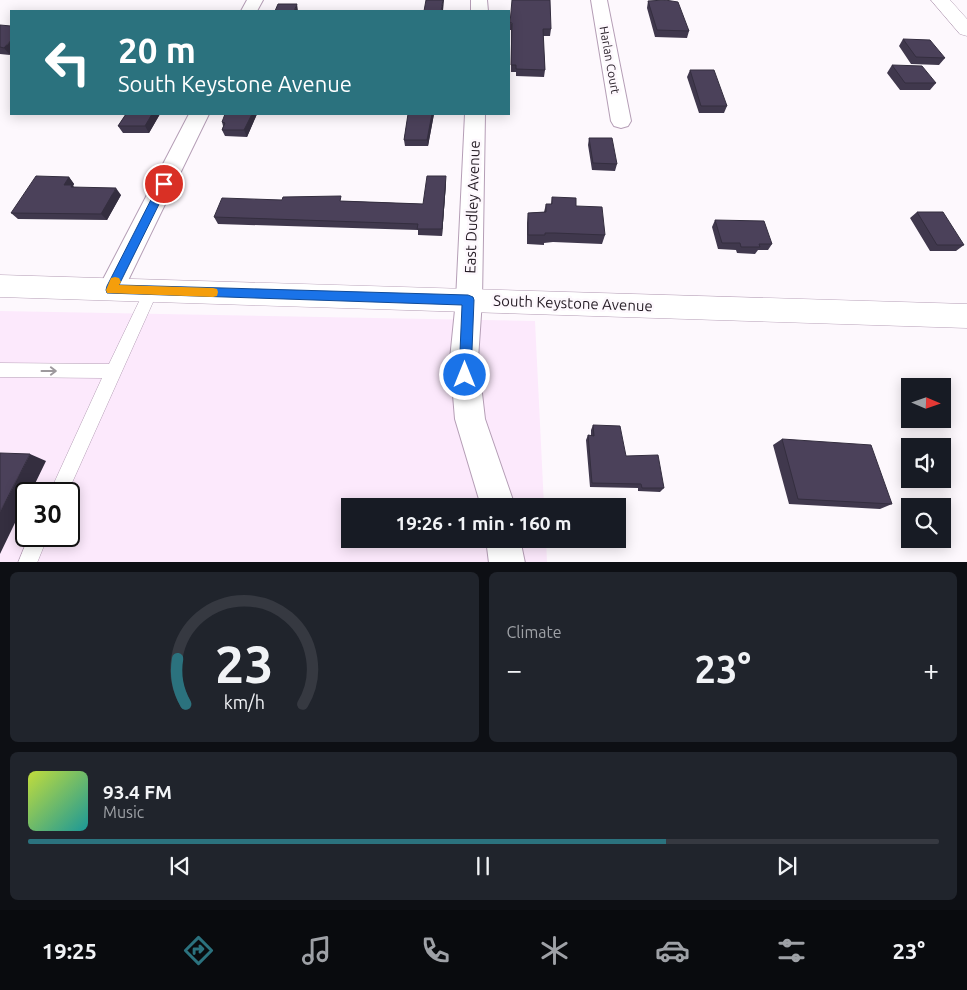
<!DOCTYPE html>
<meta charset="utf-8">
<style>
body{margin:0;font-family:Ubuntu,sans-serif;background:#20242c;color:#f1f3f6;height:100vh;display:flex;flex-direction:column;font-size:19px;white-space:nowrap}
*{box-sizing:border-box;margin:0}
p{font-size:16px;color:#9ea1a6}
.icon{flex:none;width:28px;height:28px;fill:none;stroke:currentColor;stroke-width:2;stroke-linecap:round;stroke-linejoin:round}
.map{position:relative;height:562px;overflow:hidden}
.drawer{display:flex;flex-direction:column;gap:10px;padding:10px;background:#0d0f14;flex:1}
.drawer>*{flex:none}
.banner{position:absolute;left:10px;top:10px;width:500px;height:105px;border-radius:0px;box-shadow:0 2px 12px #0003;background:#2b727e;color:#fff;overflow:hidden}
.needle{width:32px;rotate:92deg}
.controls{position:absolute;left:901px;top:378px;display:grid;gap:10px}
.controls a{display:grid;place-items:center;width:50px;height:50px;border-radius:0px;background:#171b24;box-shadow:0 2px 12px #0003;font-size:25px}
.speed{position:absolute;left:15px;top:482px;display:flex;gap:10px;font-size:25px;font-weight:700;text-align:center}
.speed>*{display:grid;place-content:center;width:65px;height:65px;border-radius:50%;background:#171b24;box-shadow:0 2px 12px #0003;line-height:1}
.speed .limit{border:2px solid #111;border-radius:8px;background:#fff;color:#111}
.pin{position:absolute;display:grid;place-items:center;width:42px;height:42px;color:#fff;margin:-21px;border:2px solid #fff;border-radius:50%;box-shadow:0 1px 5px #0007}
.me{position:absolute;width:55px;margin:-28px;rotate:0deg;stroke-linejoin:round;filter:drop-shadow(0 0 4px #0008)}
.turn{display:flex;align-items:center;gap:18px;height:105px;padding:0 25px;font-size:22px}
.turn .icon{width:65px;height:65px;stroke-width:2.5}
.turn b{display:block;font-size:35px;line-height:42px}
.big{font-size:38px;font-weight:700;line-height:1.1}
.drawer .widget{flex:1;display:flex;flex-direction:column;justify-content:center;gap:8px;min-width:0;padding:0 18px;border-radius:8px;background:#20242c}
.drawer .dial{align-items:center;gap:0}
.dial svg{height:130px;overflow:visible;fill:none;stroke:#363941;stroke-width:7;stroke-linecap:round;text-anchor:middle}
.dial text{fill:#f1f3f6;stroke:none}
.song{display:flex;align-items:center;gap:15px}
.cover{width:60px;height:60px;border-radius:8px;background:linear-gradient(135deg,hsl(70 70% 55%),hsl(180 70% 35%))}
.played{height:5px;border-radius:2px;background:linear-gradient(90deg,#2b727e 70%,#363941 70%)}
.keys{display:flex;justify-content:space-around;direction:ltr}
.heat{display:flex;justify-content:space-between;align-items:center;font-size:28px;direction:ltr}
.drawer .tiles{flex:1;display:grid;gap:10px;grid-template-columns:1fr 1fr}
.widget:last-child{grid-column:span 2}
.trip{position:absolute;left:341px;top:498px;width:285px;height:50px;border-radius:0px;background:#171b24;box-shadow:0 2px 12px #0003;font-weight:700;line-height:50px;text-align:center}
.tab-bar{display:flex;height:80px;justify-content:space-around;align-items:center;background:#090b0e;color:#9ea1a6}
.tab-bar .icon{width:35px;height:35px}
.tab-bar .current{color:#2b727e}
.tab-bar b{font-size:22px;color:#f1f3f6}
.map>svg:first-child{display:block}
.built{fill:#fce9fc;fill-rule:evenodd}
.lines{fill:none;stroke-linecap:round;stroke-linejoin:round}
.service-casing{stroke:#b59eb6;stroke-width:1}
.minor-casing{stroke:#b59eb6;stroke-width:2}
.tertiary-casing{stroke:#b59eb6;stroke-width:1}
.secondary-casing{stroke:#b59eb6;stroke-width:1}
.service{fill:#fff;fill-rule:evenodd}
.minor{fill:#fff;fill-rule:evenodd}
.tertiary{fill:#fff;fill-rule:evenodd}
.secondary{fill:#fff;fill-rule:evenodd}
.wall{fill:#40384d}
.shaded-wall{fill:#342e3f}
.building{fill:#4b415a;stroke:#342e3f}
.oneway{stroke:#9d999d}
.route{fill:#1a73e8;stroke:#114b97}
.slow{fill:#f59e0b}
.labels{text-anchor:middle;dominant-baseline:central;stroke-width:5;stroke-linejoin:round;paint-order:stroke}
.far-street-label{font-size:12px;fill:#261d26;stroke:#fdf8fd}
.street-label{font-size:15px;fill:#261d26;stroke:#fdf8fd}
</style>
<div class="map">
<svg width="967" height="563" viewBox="0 0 967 563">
<rect width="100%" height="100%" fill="#fdf8fd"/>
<path class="built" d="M 0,311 L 535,321 L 544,506 L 350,506 L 350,539 L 546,539 L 547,562 L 0,563 ZM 26,494 L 69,494 L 69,536 L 26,536 Z"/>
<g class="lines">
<g class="service-casing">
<path id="service" d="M 151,285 L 156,287 L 158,291 L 67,494 L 49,494 L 102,378 L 0,377 L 0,363 L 109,364 L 146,287 Z
M 29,536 L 48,536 L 37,563 L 18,563 Z"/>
</g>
<g class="minor-casing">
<path id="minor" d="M 247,0 L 263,0 L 257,11 L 241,11 Z
M 471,0 L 487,0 L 488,11 L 471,11 Z
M 591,0 L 607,0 L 631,121 L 628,126 L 621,128 L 614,126 L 611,121 Z
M 189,114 L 209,114 L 120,297 L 111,300 L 102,297 L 98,289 Z
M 465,114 L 485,114 L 482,300 L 478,359 L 485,419 L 515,506 L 481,506 L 455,419 L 450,359 L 456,300 Z
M 486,539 L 520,539 L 525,563 L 489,563 Z"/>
</g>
<g class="tertiary-casing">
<path id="tertiary" d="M 931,0 L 950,0 L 967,19 L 967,36 L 960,34 Z"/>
</g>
<g class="secondary-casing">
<path id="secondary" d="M 0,275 L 967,304 L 967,328 L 0,297 Z"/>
</g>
<use href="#service" class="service"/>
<use href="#minor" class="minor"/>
<use href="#tertiary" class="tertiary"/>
<use href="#secondary" class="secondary"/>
</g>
<path class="wall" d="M 648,1 L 689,31 L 687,38 L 655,37 L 647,8 Z
M 510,23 L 551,29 L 550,36 L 543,36 L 545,70 L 544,77 L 516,76 L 516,72 L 511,72 L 511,30 L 509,30 Z
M 0,25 L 10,55 L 0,54 Z
M 903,39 L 945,58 L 939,65 L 911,64 L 899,46 Z
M 892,65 L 936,83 L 930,90 L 900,90 L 887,73 Z
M 690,70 L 727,106 L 724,113 L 699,113 L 687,77 Z
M 126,114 L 160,114 L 149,133 L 123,133 L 118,126 Z
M 257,114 L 247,137 L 225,136 L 222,130 L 223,126 L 222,122 Z
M 400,114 L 434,114 L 428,146 L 405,146 L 404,140 L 408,115 L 400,115 Z
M 589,138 L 617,164 L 615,171 L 592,170 L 588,145 Z
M 69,177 L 74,184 L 73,186 L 74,187 L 121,195 L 107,220 L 18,219 L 11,213 Z
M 446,183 L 442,236 L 418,235 L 418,230 L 218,224 L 214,217 L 343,201 L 423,204 Z
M 552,197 L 576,206 L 605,235 L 602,244 L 553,242 L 544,243 L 544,245 L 527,244 L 527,223 L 528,213 L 544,212 L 546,204 L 551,204 Z
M 917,212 L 964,245 L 956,251 L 930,251 L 910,218 Z
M 715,220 L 772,244 L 768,250 L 758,250 L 755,254 L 737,253 L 736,250 L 718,249 L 712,227 Z
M 593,425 L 626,456 L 664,488 L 660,492 L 638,491 L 638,488 L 590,487 L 586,440 L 588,435 L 591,436 L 591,430 Z
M 782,439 L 892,504 L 880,509 L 789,504 L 773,445 Z"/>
<path class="shaded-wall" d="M 443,0 L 444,0 L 443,11 L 441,11 Z
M 297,4 L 298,11 L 294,11 Z
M 11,40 L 11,53 L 10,55 L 4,48 Z
M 152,114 L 160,114 L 149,133 L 145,126 Z
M 252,114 L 257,114 L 247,137 L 244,130 Z
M 432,114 L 434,114 L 428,146 L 427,140 Z
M 446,176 L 446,183 L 442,236 L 442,229 Z
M 69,177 L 74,184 L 73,186 L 78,192 L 64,185 Z
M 116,188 L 121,195 L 107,220 L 101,214 Z
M 30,454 L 46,461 L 30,494 L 26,494 L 26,500 L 0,554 L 0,512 Z"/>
<path class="building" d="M 426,0 L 443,0 L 441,11 L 424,11 Z
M 512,0 L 550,0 L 551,29 L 543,29 L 545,70 L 516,69 L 516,65 L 511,65 L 512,23 L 510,23 Z
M 665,0 L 678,2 L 689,31 L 657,30 L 648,1 Z
M 278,4 L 297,4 L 294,11 L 275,11 Z
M 0,25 L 11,26 L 11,40 L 4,48 L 0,47 Z
M 903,39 L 930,40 L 945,58 L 916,57 Z
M 892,65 L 922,66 L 936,83 L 905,83 Z
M 690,70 L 714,70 L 727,106 L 701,106 Z
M 126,114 L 152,114 L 145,126 L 118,126 Z
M 225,114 L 252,114 L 244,130 L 222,130 L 225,123 L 222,122 Z
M 408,114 L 432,114 L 427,140 L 404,140 Z
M 589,138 L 612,138 L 617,164 L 593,163 Z
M 36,176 L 69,177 L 64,185 L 72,185 L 71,187 L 116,188 L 101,214 L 11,213 Z
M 427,176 L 446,176 L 442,229 L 417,229 L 418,224 L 214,217 L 222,198 L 282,200 L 283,197 L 341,196 L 340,201 L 423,204 Z
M 552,197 L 576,198 L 576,206 L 602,207 L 605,235 L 555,233 L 545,233 L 545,235 L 528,235 L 528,213 L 546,212 L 546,204 L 552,204 Z
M 917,212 L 943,212 L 964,245 L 937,245 Z
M 715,220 L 764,221 L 772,244 L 759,244 L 760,247 L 741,247 L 740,243 L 722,243 Z
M 593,425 L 620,426 L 626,456 L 658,455 L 664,488 L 642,488 L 641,484 L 592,483 L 588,435 L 594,436 Z
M 782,439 L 871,445 L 892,504 L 798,499 Z
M 0,453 L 30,454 L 0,512 Z"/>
<defs><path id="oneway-shaft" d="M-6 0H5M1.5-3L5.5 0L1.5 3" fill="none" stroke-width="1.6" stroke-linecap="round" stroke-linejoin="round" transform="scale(1.25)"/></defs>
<use class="oneway" href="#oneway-shaft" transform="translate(49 371)"/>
<path class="route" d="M 164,180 L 169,184 L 119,285 L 468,295 L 473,297 L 474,300 L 471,375 L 469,379 L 465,380 L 460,379 L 459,375 L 462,305 L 107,293 L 106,290 L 107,286 L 159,184 Z"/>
<path class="slow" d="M 115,277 L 119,278 L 121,282 L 119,285 L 213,288 L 217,289 L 218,292 L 217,296 L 213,297 L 107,293 L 106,290 L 111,278 Z"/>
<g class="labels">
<g class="far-street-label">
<text transform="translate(610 60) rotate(80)">Harlan Court</text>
</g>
<g class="street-label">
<text transform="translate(472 207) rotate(-88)">East Dudley Avenue</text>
<text transform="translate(573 303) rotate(2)">South Keystone Avenue</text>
</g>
</g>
</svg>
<div class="controls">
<a><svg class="needle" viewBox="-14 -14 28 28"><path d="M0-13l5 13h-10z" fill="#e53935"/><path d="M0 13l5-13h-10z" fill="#9ea1a6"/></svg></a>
<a><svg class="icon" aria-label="sound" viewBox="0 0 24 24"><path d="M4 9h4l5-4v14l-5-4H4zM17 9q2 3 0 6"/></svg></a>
<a><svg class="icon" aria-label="search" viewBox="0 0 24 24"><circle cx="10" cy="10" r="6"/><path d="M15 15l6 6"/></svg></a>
</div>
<div class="speed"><div class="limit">30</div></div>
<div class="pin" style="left:164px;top:184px;background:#d93025"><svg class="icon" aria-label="arrive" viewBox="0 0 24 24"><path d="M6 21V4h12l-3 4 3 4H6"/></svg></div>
<svg class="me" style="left:465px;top:375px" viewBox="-20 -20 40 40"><circle r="17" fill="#1a73e8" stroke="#fff" stroke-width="3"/><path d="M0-11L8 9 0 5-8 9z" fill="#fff"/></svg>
<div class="trip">19:26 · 1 min · 160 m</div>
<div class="banner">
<div class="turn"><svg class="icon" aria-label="left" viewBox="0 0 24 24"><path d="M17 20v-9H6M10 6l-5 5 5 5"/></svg><div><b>20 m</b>South Keystone Avenue</div></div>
</div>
</div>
<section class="drawer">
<div class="tiles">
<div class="widget dial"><svg viewBox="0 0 100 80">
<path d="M14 69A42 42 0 1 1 86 69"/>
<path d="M14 69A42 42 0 0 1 9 41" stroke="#2b727e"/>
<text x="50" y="56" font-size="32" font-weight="700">23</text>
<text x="50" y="72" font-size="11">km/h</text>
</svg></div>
<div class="widget"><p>Climate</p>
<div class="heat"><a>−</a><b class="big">23°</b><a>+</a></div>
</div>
<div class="widget">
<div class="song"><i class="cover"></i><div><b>93.4 FM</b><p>Music</p></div></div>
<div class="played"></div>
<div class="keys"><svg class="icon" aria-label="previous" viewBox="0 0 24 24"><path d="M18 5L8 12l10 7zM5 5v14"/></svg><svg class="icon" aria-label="pause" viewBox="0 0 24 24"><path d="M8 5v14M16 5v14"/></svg><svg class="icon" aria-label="next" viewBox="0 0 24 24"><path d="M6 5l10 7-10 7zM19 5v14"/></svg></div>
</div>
</div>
</section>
<nav class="tab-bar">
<b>19:25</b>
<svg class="icon current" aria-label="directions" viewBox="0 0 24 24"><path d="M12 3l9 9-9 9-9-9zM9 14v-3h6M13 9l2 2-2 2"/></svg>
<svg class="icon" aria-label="music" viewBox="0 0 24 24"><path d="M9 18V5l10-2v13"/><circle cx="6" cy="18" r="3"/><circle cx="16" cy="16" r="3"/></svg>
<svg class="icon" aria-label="phone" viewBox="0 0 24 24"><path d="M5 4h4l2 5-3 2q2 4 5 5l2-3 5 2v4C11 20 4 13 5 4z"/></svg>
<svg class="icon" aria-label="climate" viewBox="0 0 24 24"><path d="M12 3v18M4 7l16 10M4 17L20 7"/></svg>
<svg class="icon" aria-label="car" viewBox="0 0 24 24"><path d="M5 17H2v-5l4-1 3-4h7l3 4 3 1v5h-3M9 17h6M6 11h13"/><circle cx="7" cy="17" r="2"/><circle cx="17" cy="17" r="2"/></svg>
<svg class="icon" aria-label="filters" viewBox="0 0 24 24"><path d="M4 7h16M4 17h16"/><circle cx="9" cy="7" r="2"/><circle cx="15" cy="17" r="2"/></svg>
<b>23°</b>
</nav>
